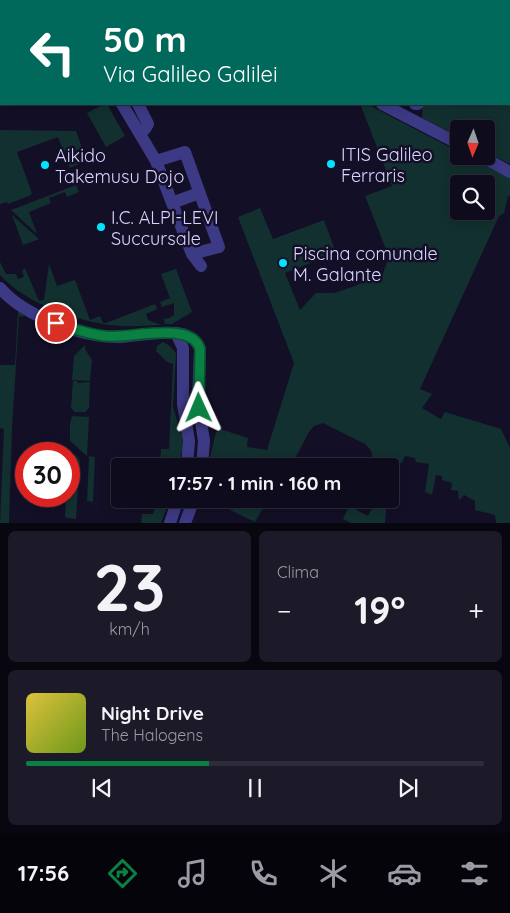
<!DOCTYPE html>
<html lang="it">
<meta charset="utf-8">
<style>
body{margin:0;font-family:Quicksand,sans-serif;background:#1c1929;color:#f1f3f6;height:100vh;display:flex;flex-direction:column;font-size:19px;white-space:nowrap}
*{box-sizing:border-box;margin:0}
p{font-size:16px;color:#9b9ba3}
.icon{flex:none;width:28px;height:28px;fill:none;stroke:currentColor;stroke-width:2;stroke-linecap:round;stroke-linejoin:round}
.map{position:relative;height:523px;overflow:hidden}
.sheet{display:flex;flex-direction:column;gap:8px;padding:8px;background:#08060f;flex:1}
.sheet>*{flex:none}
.banner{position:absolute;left:0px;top:0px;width:510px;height:105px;box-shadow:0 2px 12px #0003,0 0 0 1px #2e2b3b;background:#00695c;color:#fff;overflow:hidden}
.needle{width:32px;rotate:182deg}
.buttons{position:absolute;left:450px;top:120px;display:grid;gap:10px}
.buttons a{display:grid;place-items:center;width:45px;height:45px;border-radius:5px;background:#0e0b1c;box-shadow:0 2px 12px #0003,0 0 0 1px #2e2b3b;font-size:25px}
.speed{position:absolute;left:15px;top:442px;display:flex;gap:10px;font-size:25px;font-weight:700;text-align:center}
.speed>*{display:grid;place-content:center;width:65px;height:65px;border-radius:50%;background:#0e0b1c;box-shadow:0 2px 12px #0003,0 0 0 1px #2e2b3b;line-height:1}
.speed .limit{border:8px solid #d22;background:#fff;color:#111}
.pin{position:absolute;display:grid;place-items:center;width:42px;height:42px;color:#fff;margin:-21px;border:2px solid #fff;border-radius:50%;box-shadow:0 1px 5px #0007}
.me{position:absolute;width:55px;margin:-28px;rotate:359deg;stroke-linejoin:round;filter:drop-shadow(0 0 4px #0008)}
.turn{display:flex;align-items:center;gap:18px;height:105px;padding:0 20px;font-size:22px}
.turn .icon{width:65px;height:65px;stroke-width:2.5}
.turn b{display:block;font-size:35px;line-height:42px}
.big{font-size:38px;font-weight:700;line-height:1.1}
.sheet .widget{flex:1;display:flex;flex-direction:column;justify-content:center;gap:8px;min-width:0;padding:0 18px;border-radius:8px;background:#1c1929}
.sheet .dial{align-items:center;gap:0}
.dial b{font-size:65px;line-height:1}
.song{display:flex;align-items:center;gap:15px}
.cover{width:60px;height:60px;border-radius:8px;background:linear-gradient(135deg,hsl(50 70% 55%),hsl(80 70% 35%))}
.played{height:5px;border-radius:2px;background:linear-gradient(90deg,#0b8043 40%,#2e2b3b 40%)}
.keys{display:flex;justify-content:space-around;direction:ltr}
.heat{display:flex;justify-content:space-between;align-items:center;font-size:28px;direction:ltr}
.sheet .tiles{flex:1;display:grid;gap:8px;grid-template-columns:1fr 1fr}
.widget:last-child{grid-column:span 2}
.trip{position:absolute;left:111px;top:458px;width:288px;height:50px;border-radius:5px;background:#0e0b1c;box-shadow:0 2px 12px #0003,0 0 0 1px #2e2b3b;font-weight:700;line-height:50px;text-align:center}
.dock{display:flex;height:80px;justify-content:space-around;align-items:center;background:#06040b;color:#9b9ba3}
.dock .icon{width:35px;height:35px}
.dock .on{color:#0b8043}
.dock b{font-size:22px;color:#f1f3f6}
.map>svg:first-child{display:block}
.green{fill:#12302f;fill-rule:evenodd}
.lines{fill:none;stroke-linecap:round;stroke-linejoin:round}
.minor{stroke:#3d3a85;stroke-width:12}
.highway{stroke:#ff4fa3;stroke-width:15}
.route-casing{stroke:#07532c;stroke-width:12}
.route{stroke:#0b8043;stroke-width:9}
.poi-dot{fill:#00e5ff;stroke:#130f26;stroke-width:2}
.labels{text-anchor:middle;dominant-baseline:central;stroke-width:5;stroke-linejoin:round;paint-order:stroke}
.poi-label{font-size:18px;fill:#d9d4ff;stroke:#130f26;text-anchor:start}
</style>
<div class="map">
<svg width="510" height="523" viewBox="0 0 510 523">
<rect width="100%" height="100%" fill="#130f26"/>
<path class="green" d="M 428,0 L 510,0 L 510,164 L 486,152 L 486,129 L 459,129 L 459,137 L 422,118 L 423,104 L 509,104 L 509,1 L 428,1 Z
M 104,104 L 107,104 L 125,136 L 106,147 L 87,113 Z
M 361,104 L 367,104 L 459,152 L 459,156 L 468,156 L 510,178 L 510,196 L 508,196 L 504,213 L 499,216 L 420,389 L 432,394 L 422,408 L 441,419 L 445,412 L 501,429 L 510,448 L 510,523 L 496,523 L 495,515 L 475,510 L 475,501 L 464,495 L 459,500 L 458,491 L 451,490 L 452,483 L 442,480 L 442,476 L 436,475 L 432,495 L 425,492 L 429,464 L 416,462 L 415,458 L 405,456 L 402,463 L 398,462 L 397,473 L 390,473 L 390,466 L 372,466 C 373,456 373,451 365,444 L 323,423 L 314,426 L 309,432 L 291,466 L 258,466 L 248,461 L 242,462 L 239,466 L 233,463 L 232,466 L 208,466 L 216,432 L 220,429 L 248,438 L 247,447 L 267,450 L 294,363 L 238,217 L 260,208 L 273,239 L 324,220 L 336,253 L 285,273 L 300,310 L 316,293 L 335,293 L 382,276 L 389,257 L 365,196 L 392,186 L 361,106 ZM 459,184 L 486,184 L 486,211 L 459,211 Z
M 0,130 L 76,131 L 87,161 L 70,168 L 58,137 L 17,152 L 32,193 L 29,196 L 8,204 L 7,202 L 0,204 Z
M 76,185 L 79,192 L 67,197 L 65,192 L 49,198 L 51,203 L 29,212 L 37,234 L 11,210 Z
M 12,215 L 39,239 L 23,245 Z
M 0,262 L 6,274 L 16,274 L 18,279 L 24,277 L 22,271 L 25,268 L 39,301 L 44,300 L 49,264 L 57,286 L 75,280 L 90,320 L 100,316 L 103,323 L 106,323 L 155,304 L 157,309 L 146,314 L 148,320 L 161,325 C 148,325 135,327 122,326 C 83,324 27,305 0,275 Z
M 176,269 L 192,312 L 172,324 L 165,324 L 164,319 L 169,318 L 174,315 L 174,303 L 162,307 L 160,302 L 170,298 L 161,274 Z
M 18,311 L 24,315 L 23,317 L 19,316 L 12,429 L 9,523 L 0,523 L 4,429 L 0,428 L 0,365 L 15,365 Z
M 163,342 L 170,346 L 176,353 L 173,407 L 182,436 L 183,448 L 178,466 L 160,466 L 161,449 L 169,449 L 173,364 L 167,362 L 156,351 L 157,346 Z
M 85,345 L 85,349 L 92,360 L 90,381 L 72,380 L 74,356 Z
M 73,381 L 77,381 L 78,383 L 90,382 L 89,408 L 85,412 L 75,412 L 71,408 Z
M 72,416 L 89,417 L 87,456 L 70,441 L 70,424 Z
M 69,454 L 76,455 L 80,461 L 78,486 L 69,486 Z
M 89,456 L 95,457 L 93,502 L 87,501 Z
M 69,487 L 78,487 L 76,519 L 67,518 L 65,516 L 66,496 L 69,496 Z
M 158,499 L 170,499 L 161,523 L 141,523 L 142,514 L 153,514 Z
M 236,499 L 268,499 L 255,522 L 230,510 Z
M 377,499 L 387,499 L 385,523 L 351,523 L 343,519 L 349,506 L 368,516 Z"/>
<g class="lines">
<path class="minor" d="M 20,0 L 20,1
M 30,0 L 34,1
M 270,0 L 271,1
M 46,1 L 47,0
M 353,1 L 353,0
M 0,36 L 1,34
M 122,104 L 156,161 L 185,152 L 219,247 L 192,254
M 138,104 L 148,124 L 145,129 L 140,132
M 382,104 L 459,144
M 415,104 L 418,104
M 481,156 L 510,172
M 156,161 L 172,203 L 199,193
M 172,203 L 192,254 L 201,266
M 0,288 C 25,317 82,337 119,337 C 138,336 158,331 176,333 C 187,334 197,339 200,349 L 198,401 L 204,441 L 202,466
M 176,333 L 183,348 L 183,404 L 189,441 L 187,466
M 170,523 L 178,499
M 185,523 L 194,499"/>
<path class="highway" d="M 482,0 L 483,1
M 504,0 L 504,1
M 509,40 L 510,51
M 509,86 L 510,91"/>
</g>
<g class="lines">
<g class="route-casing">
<path id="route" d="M 56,323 C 73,329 88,334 105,336 C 129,339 192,320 200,349 L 199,408"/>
</g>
<use href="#route" class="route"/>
</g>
<g class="poi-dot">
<circle cx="331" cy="164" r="5"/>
<circle cx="45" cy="165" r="5"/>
<circle cx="101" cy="227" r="5"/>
<circle cx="283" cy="263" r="5"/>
</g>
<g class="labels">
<g class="poi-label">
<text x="341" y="154">ITIS Galileo<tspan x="341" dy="21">Ferraris</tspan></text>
<text x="55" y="155">Aikido<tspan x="55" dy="21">Takemusu Dojo</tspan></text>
<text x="111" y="217">I.C. ALPI-LEVI<tspan x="111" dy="21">Succursale</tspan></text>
<text x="293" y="253">Piscina comunale<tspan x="293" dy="21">M. Galante</tspan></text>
</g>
</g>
</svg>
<div class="buttons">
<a><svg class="needle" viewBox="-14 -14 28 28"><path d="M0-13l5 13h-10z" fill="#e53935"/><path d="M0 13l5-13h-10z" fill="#9b9ba3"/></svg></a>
<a><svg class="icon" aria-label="search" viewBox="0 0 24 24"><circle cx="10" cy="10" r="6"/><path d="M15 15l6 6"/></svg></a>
</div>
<div class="speed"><div class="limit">30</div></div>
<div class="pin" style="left:56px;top:323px;background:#d93025"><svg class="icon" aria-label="arrive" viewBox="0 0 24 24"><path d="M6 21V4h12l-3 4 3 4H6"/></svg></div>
<svg class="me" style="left:199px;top:408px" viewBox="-20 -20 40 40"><path d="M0-17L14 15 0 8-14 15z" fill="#0b8043" stroke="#fff" stroke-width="4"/></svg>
<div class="trip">17:57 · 1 min · 160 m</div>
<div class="banner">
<div class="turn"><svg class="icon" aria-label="left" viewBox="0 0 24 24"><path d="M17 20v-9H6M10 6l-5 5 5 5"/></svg><div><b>50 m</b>Via Galileo Galilei</div></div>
</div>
</div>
<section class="sheet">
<div class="tiles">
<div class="widget dial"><b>23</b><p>km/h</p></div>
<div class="widget"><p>Clima</p>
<div class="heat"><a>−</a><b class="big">19°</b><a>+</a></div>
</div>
<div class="widget">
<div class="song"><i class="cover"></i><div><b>Night Drive</b><p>The Halogens</p></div></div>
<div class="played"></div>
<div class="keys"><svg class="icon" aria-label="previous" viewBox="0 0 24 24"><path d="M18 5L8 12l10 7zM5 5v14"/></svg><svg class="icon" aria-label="pause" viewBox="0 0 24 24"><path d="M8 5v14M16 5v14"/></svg><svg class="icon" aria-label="next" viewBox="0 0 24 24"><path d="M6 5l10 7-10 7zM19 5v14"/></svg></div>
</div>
</div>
</section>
<nav class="dock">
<b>17:56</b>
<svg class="icon on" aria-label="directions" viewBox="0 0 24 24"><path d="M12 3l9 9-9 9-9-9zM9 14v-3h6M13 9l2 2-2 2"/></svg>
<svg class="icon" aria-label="music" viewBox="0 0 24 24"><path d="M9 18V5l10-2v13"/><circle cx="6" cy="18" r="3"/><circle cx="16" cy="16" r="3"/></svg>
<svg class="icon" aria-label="phone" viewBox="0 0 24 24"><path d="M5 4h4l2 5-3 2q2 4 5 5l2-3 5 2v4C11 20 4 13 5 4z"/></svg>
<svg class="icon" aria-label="climate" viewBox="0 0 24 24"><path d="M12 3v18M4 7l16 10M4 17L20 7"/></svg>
<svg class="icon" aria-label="car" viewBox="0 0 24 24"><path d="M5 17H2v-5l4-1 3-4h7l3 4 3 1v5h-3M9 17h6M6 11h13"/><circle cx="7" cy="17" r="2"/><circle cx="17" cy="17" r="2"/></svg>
<svg class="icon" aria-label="filters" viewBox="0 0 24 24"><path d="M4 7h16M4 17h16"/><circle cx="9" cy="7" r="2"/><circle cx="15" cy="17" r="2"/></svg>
</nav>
